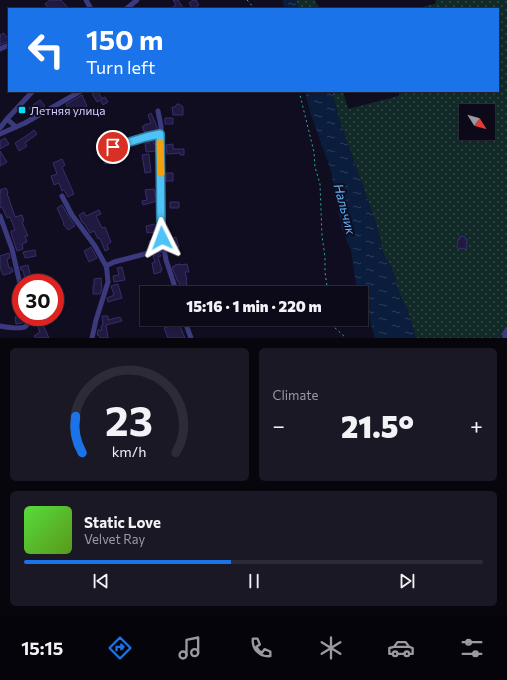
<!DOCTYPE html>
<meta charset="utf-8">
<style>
body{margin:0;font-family:Commissioner,sans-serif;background:#1a1825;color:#f1f3f6;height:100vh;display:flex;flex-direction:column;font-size:15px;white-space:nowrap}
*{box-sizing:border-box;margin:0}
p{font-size:13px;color:#9a9aa2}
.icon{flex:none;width:22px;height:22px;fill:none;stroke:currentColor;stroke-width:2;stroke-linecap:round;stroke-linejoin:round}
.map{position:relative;height:338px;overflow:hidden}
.drawer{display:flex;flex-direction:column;gap:10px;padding:10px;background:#07060d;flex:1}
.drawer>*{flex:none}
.guide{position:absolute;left:8px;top:8px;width:491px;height:84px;border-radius:0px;box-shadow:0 1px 3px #0004,0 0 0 1px #2c2b37;background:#1a73e8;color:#fff;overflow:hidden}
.needle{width:26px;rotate:127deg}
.controls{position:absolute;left:459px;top:104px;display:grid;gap:8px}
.controls a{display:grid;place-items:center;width:36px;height:36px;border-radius:0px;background:#0c0a18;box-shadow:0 1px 3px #0004,0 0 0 1px #2c2b37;font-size:20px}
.speed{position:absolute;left:12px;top:274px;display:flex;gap:8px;font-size:20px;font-weight:700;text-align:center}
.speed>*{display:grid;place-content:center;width:52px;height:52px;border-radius:50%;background:#0c0a18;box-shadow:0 1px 3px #0004,0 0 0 1px #2c2b37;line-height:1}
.speed .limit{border:6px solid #d22;background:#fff;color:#111}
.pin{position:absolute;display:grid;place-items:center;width:34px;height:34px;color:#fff;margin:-17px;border:2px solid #fff;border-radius:50%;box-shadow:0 1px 4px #0007}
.me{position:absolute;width:44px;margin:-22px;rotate:357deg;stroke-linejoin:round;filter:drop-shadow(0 0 3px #0008)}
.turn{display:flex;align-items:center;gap:14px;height:84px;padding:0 12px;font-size:18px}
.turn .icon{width:52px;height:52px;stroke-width:2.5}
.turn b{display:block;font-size:28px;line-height:34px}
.big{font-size:30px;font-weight:800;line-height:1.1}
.drawer .tile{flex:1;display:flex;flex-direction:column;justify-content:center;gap:6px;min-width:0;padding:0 14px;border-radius:6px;background:#1a1825}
.drawer .dial{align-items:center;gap:0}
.dial svg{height:104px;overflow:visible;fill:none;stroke:#2c2b37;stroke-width:7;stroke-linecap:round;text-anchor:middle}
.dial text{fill:#f1f3f6;stroke:none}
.song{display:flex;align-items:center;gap:12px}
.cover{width:48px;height:48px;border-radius:6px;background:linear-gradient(135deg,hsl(110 70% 55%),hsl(90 70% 35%))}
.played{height:4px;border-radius:2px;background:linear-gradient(90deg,#1a73e8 45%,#2c2b37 45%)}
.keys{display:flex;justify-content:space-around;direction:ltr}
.heat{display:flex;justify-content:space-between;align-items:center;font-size:22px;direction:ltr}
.drawer .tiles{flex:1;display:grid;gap:10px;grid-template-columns:1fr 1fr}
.tile:last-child{grid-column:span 2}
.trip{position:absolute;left:140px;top:286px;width:228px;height:40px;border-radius:0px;background:#0c0a18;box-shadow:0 1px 3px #0004,0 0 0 1px #2c2b37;font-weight:800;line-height:40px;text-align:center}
.tabs{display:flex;height:64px;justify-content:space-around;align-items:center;background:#05040a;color:#9a9aa2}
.tabs .icon{width:28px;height:28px}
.tabs .selected{color:#1a73e8}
.tabs b{font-size:18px;color:#f1f3f6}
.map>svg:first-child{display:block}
.garden{fill:url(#garden-dots);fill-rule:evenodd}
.water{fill:url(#water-ripples)}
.building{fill:#211a40;stroke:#382d6c}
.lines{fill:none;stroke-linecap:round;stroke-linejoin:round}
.path{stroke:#31aea5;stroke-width:1;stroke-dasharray:2 3;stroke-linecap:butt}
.minor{stroke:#3b3a7e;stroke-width:5}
.route-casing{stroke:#337fa1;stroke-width:10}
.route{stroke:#4fc3f7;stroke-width:7}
.slow{stroke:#f59e0b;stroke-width:7}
.poi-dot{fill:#07ddf1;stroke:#100d20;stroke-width:1.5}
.labels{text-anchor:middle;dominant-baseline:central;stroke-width:4;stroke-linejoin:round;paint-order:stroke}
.poi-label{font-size:12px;fill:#d2cefe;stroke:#100d20;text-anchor:start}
.water-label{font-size:13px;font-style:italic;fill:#5fb5fb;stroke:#100d20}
</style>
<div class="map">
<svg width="507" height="338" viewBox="0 0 507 338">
<defs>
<pattern id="garden-dots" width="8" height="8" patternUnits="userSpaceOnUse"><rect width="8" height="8" fill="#112a28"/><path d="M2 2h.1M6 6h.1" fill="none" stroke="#334848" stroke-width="1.8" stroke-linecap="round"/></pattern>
<pattern id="water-ripples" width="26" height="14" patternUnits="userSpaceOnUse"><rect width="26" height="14" fill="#0a1d3c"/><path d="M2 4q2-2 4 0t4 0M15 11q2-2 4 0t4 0" fill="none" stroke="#2d3d59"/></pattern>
</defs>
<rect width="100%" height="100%" fill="#100d20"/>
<path class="garden" d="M 296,0 L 315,0 L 319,9 L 299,9 Z
M 436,0 L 507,0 L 507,338 L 416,338 L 407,309 L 398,290 L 394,273 L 383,252 L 376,223 L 338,116 L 332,91 L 343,91 L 348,109 L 399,96 L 399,91 L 498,91 L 498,9 L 413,9 L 435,4 ZM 466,111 L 488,111 L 488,133 L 466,133 Z"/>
<path class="water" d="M 282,0 L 296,0 L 299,9 L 285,9 Z
M 305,91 L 332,91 L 338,116 L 376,223 L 383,252 L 394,273 L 398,290 L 407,309 L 416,338 L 375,338 L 366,307 L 361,299 L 361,293 L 359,293 L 356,284 L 351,250 L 343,232 L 339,216 L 331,171 L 310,112 Z"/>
<path class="building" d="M 50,0 L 61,0 L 69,9 L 49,9 L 45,4 Z
M 173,0 L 178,0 L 184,9 L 170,9 L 176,5 Z
M 193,0 L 196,0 L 199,5 L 193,9 L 189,3 Z
M 4,33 L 9,41 L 0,45 L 0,35 Z
M 98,91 L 102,99 L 101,99 L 105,97 L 108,102 L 103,105 L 100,100 L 97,102 L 92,94 Z
M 82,95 L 87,106 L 70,113 L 66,104 Z
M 40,100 L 45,106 L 33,114 L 29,108 Z
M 177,104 L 179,104 L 183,107 L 183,115 L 173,115 L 172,107 L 175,107 Z
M 151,113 L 157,127 L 157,130 L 145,133 L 142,127 L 144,126 L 144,125 L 151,123 L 148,115 Z
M 165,118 L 173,118 L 173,124 L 165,124 Z
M 34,130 L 37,134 L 25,143 L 27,146 L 19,151 L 15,143 L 26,136 Z
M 5,138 L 9,144 L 0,149 L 0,141 Z
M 149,141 L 154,141 L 154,144 L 156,144 L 156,151 L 146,152 L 145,143 L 149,143 Z
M 104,144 L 106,148 L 106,152 L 110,155 L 120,152 L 122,159 L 105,164 L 98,147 Z
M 173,144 L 173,149 L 184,149 L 184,155 L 180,155 L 180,153 L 167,154 L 166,145 Z
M 0,151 L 7,162 L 0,166 Z
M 149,154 L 151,172 L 145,173 L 142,155 Z
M 62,159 L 65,165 L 62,167 L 74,194 L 68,197 L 64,190 L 62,191 L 59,183 L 54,185 L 51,176 L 57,174 L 53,163 Z
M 166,173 L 173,173 L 173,181 L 166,181 Z
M 6,188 L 8,193 L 7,193 L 15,217 L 22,215 L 24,221 L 22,222 L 28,236 L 25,236 L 27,242 L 22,244 L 23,249 L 17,251 L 11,233 L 11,231 L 15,230 L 10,217 L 7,218 L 2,207 L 0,208 L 0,193 L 1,193 L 0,190 Z
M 154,189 L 157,201 L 143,205 L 142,201 L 147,200 L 145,190 Z
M 170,202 L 179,202 L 179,208 L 170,208 Z
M 62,205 L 69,217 L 75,226 L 68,230 L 63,224 L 64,223 L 57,208 Z
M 99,210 L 101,214 L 96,216 L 102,228 L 105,227 L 111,242 L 107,245 L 109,249 L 105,251 L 100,238 L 98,239 L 94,231 L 90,233 L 84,223 L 83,223 L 82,222 L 79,215 L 84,212 L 86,216 Z
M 155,224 L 156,232 L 147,233 L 146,226 Z
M 460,236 L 465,237 L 465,239 L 467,239 L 466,249 L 457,248 L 458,239 L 460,239 Z
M 176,237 L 179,247 L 170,249 L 168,241 L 171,241 L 170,239 Z
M 157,239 L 159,246 L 150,248 L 149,241 Z
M 91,247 L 97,258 L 89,262 L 84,251 Z
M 35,250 L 36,256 L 25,258 L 23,252 Z
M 9,253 L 10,258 L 7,259 L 9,268 L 12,268 L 13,272 L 10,272 L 11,273 L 3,275 L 0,267 L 0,256 Z
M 160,254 L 161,256 L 158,257 L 162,270 L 161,270 L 161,272 L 154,274 L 152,263 L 155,262 L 153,256 Z
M 180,264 L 180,265 L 187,264 L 189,272 L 185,272 L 187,279 L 186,280 L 188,292 L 182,293 L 179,282 L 178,282 L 172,267 L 175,266 L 175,265 Z
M 28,265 L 31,278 L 40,277 L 41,283 L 24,283 L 23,279 L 25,279 L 23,270 L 21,270 L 20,267 Z
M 122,267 L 125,280 L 114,282 L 113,276 L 119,275 L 117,268 Z
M 101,278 L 102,289 L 100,294 L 93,294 L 93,286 L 94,286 L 94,279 Z
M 118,284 L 122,298 L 108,302 L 107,298 L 114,295 L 111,286 Z
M 21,316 L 21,318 L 24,318 L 24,322 L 22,323 L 16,324 L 15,317 Z
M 102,316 L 108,316 L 108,320 L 120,317 L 122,321 L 106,325 L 108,338 L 100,338 L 99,335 L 97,335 L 98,330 L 102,330 L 101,326 L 103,325 Z
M 171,319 L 177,319 L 185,338 L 168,338 L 164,328 L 168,327 L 167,325 L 173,324 Z
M 40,321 L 44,327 L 49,338 L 36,338 L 34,336 L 40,332 L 36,323 Z"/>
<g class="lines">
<path class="path" d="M 247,0 L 253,7 L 256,9
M 299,91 L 314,152 L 315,167 L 320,184 L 322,236 L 325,257 L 325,272 L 328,293
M 331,319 L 333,326 L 346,338"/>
<path class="minor" d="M 86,0 L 91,9
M 126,9 L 137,0
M 0,49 L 9,45
M 158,111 L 161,126 L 161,227 L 164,249 L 166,260 L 177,293
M 7,119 L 16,127
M 0,128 L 7,119 L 33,91
M 0,134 L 25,123 L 81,91
M 110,150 L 111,148 L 113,147 L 145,137 L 160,134
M 62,196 L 72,215 L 95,246 L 106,266 L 107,271 L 108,282 L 96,320 L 92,338
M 0,216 L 12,249 L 21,288
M 106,266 L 114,262 L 164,249
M 184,319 L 191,338
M 0,326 C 6,327 22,330 26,326 C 29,324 29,320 29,317
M 505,338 L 505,333 L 507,330"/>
</g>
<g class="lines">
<g class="route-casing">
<path id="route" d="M 113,147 L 146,137 L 160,134 L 161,227 L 162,238"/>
</g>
<use href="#route" class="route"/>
<path class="slow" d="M 160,143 L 161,173"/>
</g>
<rect class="poi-dot" x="18" y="106" width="8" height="8" rx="2"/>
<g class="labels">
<g class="poi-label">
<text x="30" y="110">Летняя улица</text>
</g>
<g class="water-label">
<text transform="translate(345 209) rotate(75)">Нальчик</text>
</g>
</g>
</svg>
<div class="controls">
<a><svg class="needle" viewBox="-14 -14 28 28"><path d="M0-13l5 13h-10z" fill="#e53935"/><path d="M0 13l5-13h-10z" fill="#9a9aa2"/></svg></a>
</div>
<div class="speed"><div class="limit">30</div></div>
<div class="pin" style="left:113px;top:147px;background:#d93025"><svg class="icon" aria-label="arrive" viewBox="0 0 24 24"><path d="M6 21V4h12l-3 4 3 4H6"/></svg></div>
<svg class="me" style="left:162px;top:238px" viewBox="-20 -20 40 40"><path d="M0-17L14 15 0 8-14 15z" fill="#4fc3f7" stroke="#fff" stroke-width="4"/></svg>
<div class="trip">15:16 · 1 min · 220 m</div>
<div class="guide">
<div class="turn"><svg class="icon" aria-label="left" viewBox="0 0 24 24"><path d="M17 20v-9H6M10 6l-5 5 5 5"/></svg><div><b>150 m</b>Turn left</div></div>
</div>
</div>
<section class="drawer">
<div class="tiles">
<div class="tile dial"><svg viewBox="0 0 100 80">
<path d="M14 69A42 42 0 1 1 86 69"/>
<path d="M14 69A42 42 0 0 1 9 41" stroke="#1a73e8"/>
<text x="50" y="56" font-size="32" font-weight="700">23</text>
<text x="50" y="72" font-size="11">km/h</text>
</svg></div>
<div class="tile"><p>Climate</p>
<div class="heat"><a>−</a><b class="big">21.5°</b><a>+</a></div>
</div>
<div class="tile">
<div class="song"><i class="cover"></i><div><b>Static Love</b><p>Velvet Ray</p></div></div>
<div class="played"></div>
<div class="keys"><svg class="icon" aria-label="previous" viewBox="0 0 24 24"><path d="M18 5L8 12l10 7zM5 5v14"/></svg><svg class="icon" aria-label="pause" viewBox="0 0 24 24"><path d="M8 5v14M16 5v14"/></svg><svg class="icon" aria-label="next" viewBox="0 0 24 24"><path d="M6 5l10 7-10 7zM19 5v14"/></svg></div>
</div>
</div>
</section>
<nav class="tabs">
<b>15:15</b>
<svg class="icon selected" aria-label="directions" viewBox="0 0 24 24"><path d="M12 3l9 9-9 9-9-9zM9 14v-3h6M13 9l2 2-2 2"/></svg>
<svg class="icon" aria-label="music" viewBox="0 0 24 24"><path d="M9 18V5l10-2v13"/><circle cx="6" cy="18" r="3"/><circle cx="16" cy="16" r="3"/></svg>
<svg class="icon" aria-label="phone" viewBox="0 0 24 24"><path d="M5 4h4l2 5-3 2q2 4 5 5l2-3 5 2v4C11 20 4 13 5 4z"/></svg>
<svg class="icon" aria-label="climate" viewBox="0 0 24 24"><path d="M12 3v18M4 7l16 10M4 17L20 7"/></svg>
<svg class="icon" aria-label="car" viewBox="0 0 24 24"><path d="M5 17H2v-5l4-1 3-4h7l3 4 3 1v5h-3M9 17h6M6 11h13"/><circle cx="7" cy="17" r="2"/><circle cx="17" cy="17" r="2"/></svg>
<svg class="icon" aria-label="filters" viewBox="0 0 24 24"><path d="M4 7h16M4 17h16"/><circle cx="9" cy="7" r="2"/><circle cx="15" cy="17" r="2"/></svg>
</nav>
